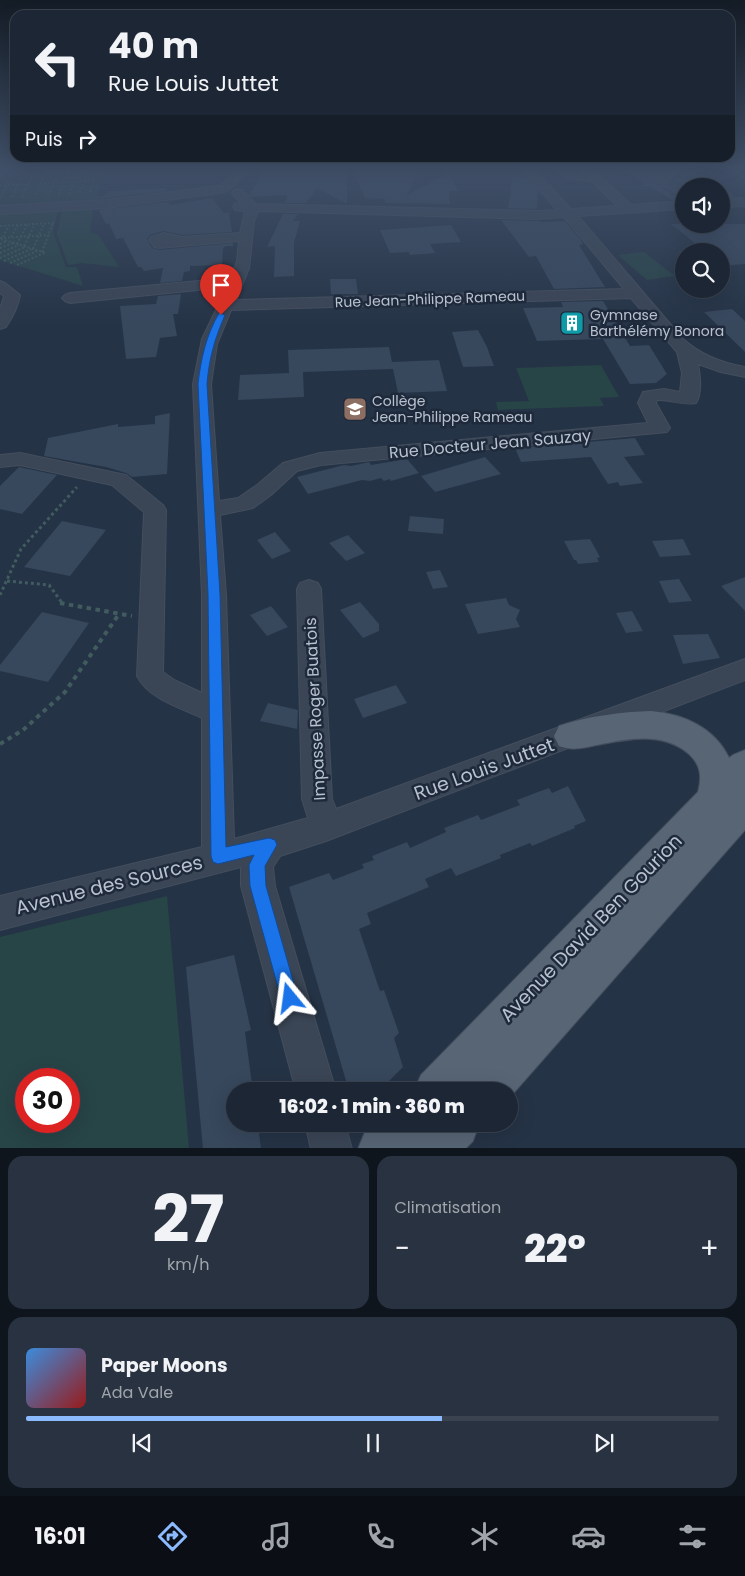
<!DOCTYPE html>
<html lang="fr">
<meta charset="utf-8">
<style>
body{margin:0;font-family:Poppins,sans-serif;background:#293240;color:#f1f3f6;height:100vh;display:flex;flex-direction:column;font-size:19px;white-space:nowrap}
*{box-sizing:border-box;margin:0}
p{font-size:16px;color:#a0a5ac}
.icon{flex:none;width:28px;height:28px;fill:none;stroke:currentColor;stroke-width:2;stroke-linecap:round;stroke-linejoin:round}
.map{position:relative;height:1148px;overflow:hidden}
.drawer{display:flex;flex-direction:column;gap:8px;padding:8px;background:#0f151d;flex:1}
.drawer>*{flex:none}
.hud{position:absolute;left:10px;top:10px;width:725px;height:152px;border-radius:15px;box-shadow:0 5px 20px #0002,0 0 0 1px #3a434f;background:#1c2634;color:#f1f3f6;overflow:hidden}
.tools{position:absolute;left:675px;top:178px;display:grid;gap:10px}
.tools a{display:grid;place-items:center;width:55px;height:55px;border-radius:50%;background:#1c2634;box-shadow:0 5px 20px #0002,0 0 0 1px #3a434f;font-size:25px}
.speed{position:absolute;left:15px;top:1068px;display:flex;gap:10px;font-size:25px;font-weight:700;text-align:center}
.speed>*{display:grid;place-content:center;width:65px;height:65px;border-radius:50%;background:#1c2634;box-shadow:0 5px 20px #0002,0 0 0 1px #3a434f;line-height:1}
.speed .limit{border:8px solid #d22;background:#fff;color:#111}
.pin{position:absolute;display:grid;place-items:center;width:42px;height:42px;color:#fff;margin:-51px -21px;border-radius:50% 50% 50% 0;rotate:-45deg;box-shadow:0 0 5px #0007}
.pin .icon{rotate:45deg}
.me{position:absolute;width:55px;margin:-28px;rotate:344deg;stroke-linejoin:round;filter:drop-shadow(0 0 4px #0008)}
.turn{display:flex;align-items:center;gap:18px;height:105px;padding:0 15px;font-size:22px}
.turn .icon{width:65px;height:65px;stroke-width:2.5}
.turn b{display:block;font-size:35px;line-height:42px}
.then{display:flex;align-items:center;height:48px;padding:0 15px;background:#0003;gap:10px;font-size:19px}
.big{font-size:38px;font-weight:800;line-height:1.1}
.drawer .widget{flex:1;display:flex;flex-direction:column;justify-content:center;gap:8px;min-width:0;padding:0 18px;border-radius:15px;background:#293240}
.drawer .dial{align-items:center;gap:0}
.dial b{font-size:65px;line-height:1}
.song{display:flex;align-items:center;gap:15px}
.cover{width:60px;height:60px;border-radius:8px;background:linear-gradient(135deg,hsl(210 70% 55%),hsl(0 70% 35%))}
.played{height:5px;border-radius:2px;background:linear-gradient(90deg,#8cbaff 60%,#3a434f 60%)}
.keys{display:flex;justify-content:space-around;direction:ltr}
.heat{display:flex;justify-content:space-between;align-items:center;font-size:28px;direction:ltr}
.drawer .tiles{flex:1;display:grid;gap:8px;grid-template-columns:1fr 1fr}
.widget:last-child{grid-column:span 2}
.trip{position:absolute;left:226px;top:1082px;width:292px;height:50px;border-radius:25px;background:#1c2634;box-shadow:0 5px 20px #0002,0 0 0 1px #3a434f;font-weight:800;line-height:50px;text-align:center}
.tabs{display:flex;height:80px;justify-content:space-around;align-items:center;background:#0b0f15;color:#a0a5ac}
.tabs .icon{width:35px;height:35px}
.tabs .current{color:#8cbaff}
.tabs b{font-size:22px;color:#f1f3f6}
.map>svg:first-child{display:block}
.green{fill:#274447;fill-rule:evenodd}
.building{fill:#37475c}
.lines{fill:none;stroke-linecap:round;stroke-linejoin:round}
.minor-casing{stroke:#434e5e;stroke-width:2}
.major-casing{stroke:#434e5e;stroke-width:2}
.path-far2{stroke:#415c5e;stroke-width:2;stroke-dasharray:2 2;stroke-linecap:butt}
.path-far1{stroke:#415c5e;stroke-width:3;stroke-dasharray:3 3;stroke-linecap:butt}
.path{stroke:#415c5e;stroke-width:4;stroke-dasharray:4.5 4.5;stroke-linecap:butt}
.minor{fill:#3a4555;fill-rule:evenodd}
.major{fill:#586575;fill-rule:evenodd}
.route{fill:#1a73e8;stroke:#114b97}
.labels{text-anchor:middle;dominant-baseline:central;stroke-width:5;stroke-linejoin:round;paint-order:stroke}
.far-street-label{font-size:14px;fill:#b8c1ce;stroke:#1e2a3b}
.far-poi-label{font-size:14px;fill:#b8c1ce;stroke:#1e2a3b;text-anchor:start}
.street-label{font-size:16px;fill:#b8c1ce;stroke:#1e2a3b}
.near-street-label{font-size:19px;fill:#b8c1ce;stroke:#1e2a3b}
</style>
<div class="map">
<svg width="745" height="1149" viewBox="0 0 745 1149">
<rect width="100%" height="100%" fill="#253346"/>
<path class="green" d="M 0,167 L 105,167 L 96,201 L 0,207 Z
M 93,209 L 90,233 L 98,234 L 119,267 L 82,263 L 68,265 L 57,234 L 62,210 Z
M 58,211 L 53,232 L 66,267 L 77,267 L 83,286 L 0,260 L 0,214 Z
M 644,252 L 675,276 L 647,280 L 618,255 Z
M 601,365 L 619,397 L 600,398 L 604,406 L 498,410 L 496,402 L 529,401 L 516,368 Z
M 167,896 L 189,1148 L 0,1148 L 0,937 ZM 26,1079 L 69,1079 L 69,1121 L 26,1121 Z"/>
<path class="building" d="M 267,167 L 347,167 L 347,204 L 317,188 L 306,203 L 285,203 L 287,195 L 251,197 L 249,195 Z
M 351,167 L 416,167 L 413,172 L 418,172 L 406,196 L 449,172 L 458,191 L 449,191 L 450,204 L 385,203 L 385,199 L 365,198 Z
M 618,167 L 629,167 L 681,199 L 672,200 L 650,186 L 643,186 L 643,182 Z
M 648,167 L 690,167 L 724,187 L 735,197 L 721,197 L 721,186 L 684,187 Z
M 513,175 L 525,176 L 538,190 L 537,209 L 508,208 Z
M 165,188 L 166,191 L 106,198 L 92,199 L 91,197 L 105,196 L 105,194 L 109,193 L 109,191 Z
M 212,198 L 224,213 L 229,212 L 232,232 L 182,235 L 163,231 L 150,235 L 147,239 L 152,248 L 159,250 L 233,243 L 233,246 L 225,246 L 223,249 L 222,265 L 190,266 L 190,271 L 184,272 L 182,281 L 160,283 L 163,268 L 144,271 L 141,267 L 138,267 L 123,238 L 116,239 L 109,223 L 106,224 L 99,210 L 169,202 L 170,205 Z
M 283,214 L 298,214 L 293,221 L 300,221 L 294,243 L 294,276 L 274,277 L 275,246 L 267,247 Z
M 501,220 L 540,221 L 541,222 L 565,221 L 580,239 L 583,244 L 579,245 L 605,287 L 554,289 L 536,256 L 529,257 Z
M 671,224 L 745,224 L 745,264 L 721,266 L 721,251 L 705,251 Z
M 451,225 L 461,242 L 430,244 L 435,253 L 410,255 L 409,252 L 390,253 L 380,230 Z
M 330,279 L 356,279 L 358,294 L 331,294 Z
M 181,294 L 178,314 L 173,314 L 177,336 L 160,338 L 156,357 L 126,359 L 120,306 L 156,304 L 158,296 Z
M 603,301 L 630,346 L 649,345 L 667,374 L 656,383 L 630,384 L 603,339 L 537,341 L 523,308 L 563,307 L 561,302 Z
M 732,309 L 745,321 L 745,352 L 704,312 Z
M 478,330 L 487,347 L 494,366 L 463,367 L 452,332 Z
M 389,347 L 392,362 L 439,360 L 447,391 L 398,393 L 393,369 L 303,372 L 304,397 L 238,400 L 240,375 L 289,373 L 288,350 Z
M 170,413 L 167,474 L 132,477 L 126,473 L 106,467 L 44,456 L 48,438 L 118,424 L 118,427 L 155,424 L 155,416 Z
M 635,438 L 645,455 L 624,457 L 643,483 L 620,486 L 618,482 L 608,484 L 591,457 L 521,462 L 515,448 Z
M 485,457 L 501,474 L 435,492 L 421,476 Z
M 407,459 L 419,473 L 391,481 L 390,479 L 384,481 L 381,478 L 370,481 L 362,480 L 308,494 L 297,477 L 344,465 L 351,466 L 369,462 L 371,465 Z
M 19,467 L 57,475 L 22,514 L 0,509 L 0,486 Z
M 410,516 L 444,519 L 443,534 L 408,531 Z
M 62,521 L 106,530 L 70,576 L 24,567 Z
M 275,532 L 291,551 L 272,559 L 257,540 Z
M 348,535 L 365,553 L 346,561 L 329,543 Z
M 590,539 L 600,557 L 597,558 L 599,562 L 578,564 L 576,560 L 574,560 L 564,541 Z
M 683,539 L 691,555 L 660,557 L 652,541 Z
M 440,570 L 448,587 L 433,589 L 426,572 Z
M 745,577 L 745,611 L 721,586 Z
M 679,579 L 692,601 L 669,603 L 659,581 Z
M 506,598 L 509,605 L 520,610 L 516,619 L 520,627 L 478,634 L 465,604 Z
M 360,602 L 379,624 L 379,631 L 363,638 L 340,610 Z
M 271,606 L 288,627 L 267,636 L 250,615 Z
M 632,611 L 643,631 L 626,633 L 616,613 Z
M 42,612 L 89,623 L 48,682 L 0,671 L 0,665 Z
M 708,634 L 720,658 L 683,664 L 673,635 Z
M 396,685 L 407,703 L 363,718 L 354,699 Z
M 268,703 L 298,710 L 297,729 L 260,721 Z
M 568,786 L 586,821 L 574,826 L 575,828 L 532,846 L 530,843 L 500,855 L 501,858 L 456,876 L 451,868 L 425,879 L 429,887 L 367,913 L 371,924 L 359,929 L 380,991 L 384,990 L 399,1033 L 394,1038 L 403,1067 L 379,1091 L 349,1091 L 289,887 L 329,873 L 333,880 L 364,868 L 362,864 L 374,860 L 372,856 L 407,842 L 410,848 L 446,832 L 444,828 L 478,815 L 481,820 L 520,805 L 517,800 L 538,792 L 549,788 L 552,793 Z
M 234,955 L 251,1030 L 245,1032 L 253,1091 L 235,1091 L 235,1124 L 258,1124 L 261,1149 L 203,1149 L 186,967 Z"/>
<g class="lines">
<g class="minor-casing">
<path id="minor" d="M 520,167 L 532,167 L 571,209 L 617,206 L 592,181 L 566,179 L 553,167 C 566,167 571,174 585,174 L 579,167 L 590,167 L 631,205 L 684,201 L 684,209 L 578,216 L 683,339 C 701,355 722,363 745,367 L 745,377 L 721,372 L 698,364 C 700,375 702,394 696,403 C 683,406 670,399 657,400 L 656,403 L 670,428 L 667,432 L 321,465 L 297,471 L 271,495 L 253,508 L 220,515 L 226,595 L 234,839 L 308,818 L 302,799 L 297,589 L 300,583 L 309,580 L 318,583 L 321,589 L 332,799 L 336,809 L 745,659 L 745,680 L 326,841 L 280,856 L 273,867 L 275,886 L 336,1091 L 296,1091 L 241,886 L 241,867 L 0,930 L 0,896 L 202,847 L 202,718 C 179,707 149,699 137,676 L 144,512 L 112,485 L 20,465 L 0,467 L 0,455 L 20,453 L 126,475 L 163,505 L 166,510 L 163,672 L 174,680 L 202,693 L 202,595 L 193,384 L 202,339 L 227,287 L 70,303 L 65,301 L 62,298 L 65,295 L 70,293 L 231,278 L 237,261 L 239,241 L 159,248 L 154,247 L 149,240 L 151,237 L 164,233 L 182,237 L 240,233 L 245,211 L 235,210 L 233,207 L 235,204 L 241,203 L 232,193 L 234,190 L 242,190 L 256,204 L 537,211 L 557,210 ZM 258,211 L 537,219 L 564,217 L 624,289 L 236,300 L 249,268 L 254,222 ZM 631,298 L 677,352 L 682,373 L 680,392 L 664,389 L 643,392 L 638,403 L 648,423 L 320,453 L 283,463 L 257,485 L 238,498 L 219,501 L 211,384 L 217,344 L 231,310 Z
M 631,167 L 645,167 L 684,189 L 684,198 Z
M 726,167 L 739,167 L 745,170 L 745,179 Z
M 243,169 L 249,172 L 247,174 L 227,191 L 220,193 L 106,208 L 0,214 L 0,206 L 106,200 L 219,186 L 239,170 Z
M 745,198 L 745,206 L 721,207 L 721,199 Z
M 0,281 L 5,283 L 20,295 C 18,307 12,318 6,327 L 0,329 L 0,309 L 4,296 L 0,293 Z
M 305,1124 L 345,1124 L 352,1149 L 311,1149 Z"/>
</g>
<g class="major-casing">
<path id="major" d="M 651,711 C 684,714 715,728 729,758 L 733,755 L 745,750 L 745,830 L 510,1097 L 510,1091 L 414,1091 L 421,1075 L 698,792 C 702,777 701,765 689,754 C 662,731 628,739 597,745 C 583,748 573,751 559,746 L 554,736 L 559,726 C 588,716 621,712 651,711 Z
M 373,1124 L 479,1124 L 473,1141 L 465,1149 L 358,1149 L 365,1132 Z"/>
</g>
<path class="path-far2" d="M 46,173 L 98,171
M 0,180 L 8,167
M 0,185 L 94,181
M 90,192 L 99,167
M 80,193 L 89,167
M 59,194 L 70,167
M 69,194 L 79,167
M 36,195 L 48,167
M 48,196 L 60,167
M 12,197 L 27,167
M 22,197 L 36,167
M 0,198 L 17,167
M 0,226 L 53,223 L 54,220
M 3,237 L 9,225
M 11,237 L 18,225
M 0,238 L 49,235
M 1,239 L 46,253
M 0,244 L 7,241
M 17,244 L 27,225
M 24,246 L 35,224
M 0,248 L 13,243
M 33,249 L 44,224
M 42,252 L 53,223
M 0,253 L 19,245
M 0,258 L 25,247
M 4,261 L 31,249
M 10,263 L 37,251
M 17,265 L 44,253"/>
<path class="path-far1" d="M 7,581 L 49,585 L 63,604
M 0,595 L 21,549 L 77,487"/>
<path class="path" d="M 60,603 L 132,616
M 0,744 L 23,730 L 65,692 L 119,614"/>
<use href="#minor" class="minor"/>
<use href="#major" class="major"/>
</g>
<linearGradient id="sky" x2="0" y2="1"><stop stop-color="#141c26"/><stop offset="0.51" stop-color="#405068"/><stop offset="1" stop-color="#405068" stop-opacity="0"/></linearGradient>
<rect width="745" height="327" fill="url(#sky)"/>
<path class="route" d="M 219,313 L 225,315 C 215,338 209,358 207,384 L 220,594 L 226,847 L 269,838 L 275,840 L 277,845 L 265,866 L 266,886 L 298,998 L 296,1004 L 290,1007 L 283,1004 L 281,998 L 250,886 L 249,865 L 254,855 L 218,864 L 213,862 L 211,856 L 208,594 L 198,384 C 201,358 206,336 219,313 Z"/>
<defs>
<g id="building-square" transform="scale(1.25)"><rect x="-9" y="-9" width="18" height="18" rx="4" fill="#0f9aa8" stroke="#1e2a3b"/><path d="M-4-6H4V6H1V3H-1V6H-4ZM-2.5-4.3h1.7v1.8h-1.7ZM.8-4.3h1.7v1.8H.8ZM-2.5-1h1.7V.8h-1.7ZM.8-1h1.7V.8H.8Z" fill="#fff"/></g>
<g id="school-square" transform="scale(1.25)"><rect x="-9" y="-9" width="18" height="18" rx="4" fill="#8d6e63" stroke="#1e2a3b"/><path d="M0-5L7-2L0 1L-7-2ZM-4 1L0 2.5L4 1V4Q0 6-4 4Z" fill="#fff"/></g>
</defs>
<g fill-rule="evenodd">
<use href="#building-square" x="572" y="323"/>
<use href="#school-square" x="355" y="409"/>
</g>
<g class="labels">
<g class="far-street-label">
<text transform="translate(430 299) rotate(-2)">Rue Jean-Philippe Rameau</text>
</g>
<g class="far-poi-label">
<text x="590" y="315">Gymnase<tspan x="590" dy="16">Barthélémy Bonora</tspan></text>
<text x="372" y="401">Collège<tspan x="372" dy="16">Jean-Philippe Rameau</tspan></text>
</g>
<g class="street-label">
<text transform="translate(490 444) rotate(-5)">Rue Docteur Jean Sauzay</text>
<text transform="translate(315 709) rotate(-93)">Impasse Roger Buatois</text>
</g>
<g class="near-street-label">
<text transform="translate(484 769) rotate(-20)">Rue Louis Juttet</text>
<text transform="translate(109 885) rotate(-14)">Avenue des Sources</text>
<text transform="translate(591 928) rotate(-46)">Avenue David Ben Gourion</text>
</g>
</g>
</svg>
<div class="tools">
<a><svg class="icon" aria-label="sound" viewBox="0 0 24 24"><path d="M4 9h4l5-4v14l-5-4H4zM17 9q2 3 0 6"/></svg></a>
<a><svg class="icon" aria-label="search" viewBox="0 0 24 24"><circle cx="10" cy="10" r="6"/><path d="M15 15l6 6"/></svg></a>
</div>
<div class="speed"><div class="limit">30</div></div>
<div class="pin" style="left:221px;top:315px;background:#d93025"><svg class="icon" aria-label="arrive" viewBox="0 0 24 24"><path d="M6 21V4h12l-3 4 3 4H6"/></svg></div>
<svg class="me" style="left:290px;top:998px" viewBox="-20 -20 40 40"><path d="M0-17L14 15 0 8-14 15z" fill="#1a73e8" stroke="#fff" stroke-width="4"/></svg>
<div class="trip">16:02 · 1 min · 360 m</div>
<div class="hud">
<div class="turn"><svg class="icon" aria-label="left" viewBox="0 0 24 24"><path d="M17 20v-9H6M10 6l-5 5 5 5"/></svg><div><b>40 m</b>Rue Louis Juttet</div></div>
<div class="then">Puis<svg class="icon" aria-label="right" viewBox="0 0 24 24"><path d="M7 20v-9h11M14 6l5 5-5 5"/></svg></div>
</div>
</div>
<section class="drawer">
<div class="tiles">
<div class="widget dial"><b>27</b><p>km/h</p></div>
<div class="widget"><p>Climatisation</p>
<div class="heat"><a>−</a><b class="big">22°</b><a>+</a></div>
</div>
<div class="widget">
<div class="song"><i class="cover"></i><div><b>Paper Moons</b><p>Ada Vale</p></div></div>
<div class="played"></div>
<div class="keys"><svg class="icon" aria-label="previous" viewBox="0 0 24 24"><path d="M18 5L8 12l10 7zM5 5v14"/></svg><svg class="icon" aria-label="pause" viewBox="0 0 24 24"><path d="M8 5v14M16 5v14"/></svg><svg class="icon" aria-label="next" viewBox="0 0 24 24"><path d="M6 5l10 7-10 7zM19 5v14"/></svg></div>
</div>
</div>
</section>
<nav class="tabs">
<b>16:01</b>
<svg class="icon current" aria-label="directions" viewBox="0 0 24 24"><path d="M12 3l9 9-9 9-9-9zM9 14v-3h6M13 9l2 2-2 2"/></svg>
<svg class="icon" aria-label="music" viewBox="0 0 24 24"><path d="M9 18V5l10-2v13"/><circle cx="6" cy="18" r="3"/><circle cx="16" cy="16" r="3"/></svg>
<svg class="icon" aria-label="phone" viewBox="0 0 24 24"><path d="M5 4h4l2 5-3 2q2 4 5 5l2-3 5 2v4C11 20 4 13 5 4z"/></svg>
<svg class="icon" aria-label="climate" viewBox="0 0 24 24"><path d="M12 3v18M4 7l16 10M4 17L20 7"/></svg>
<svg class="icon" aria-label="car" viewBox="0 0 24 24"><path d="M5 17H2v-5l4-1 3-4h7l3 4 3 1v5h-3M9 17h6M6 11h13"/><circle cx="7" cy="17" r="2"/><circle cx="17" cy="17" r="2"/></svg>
<svg class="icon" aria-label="filters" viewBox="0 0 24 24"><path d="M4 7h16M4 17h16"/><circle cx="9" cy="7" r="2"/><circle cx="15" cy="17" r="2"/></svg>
</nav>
